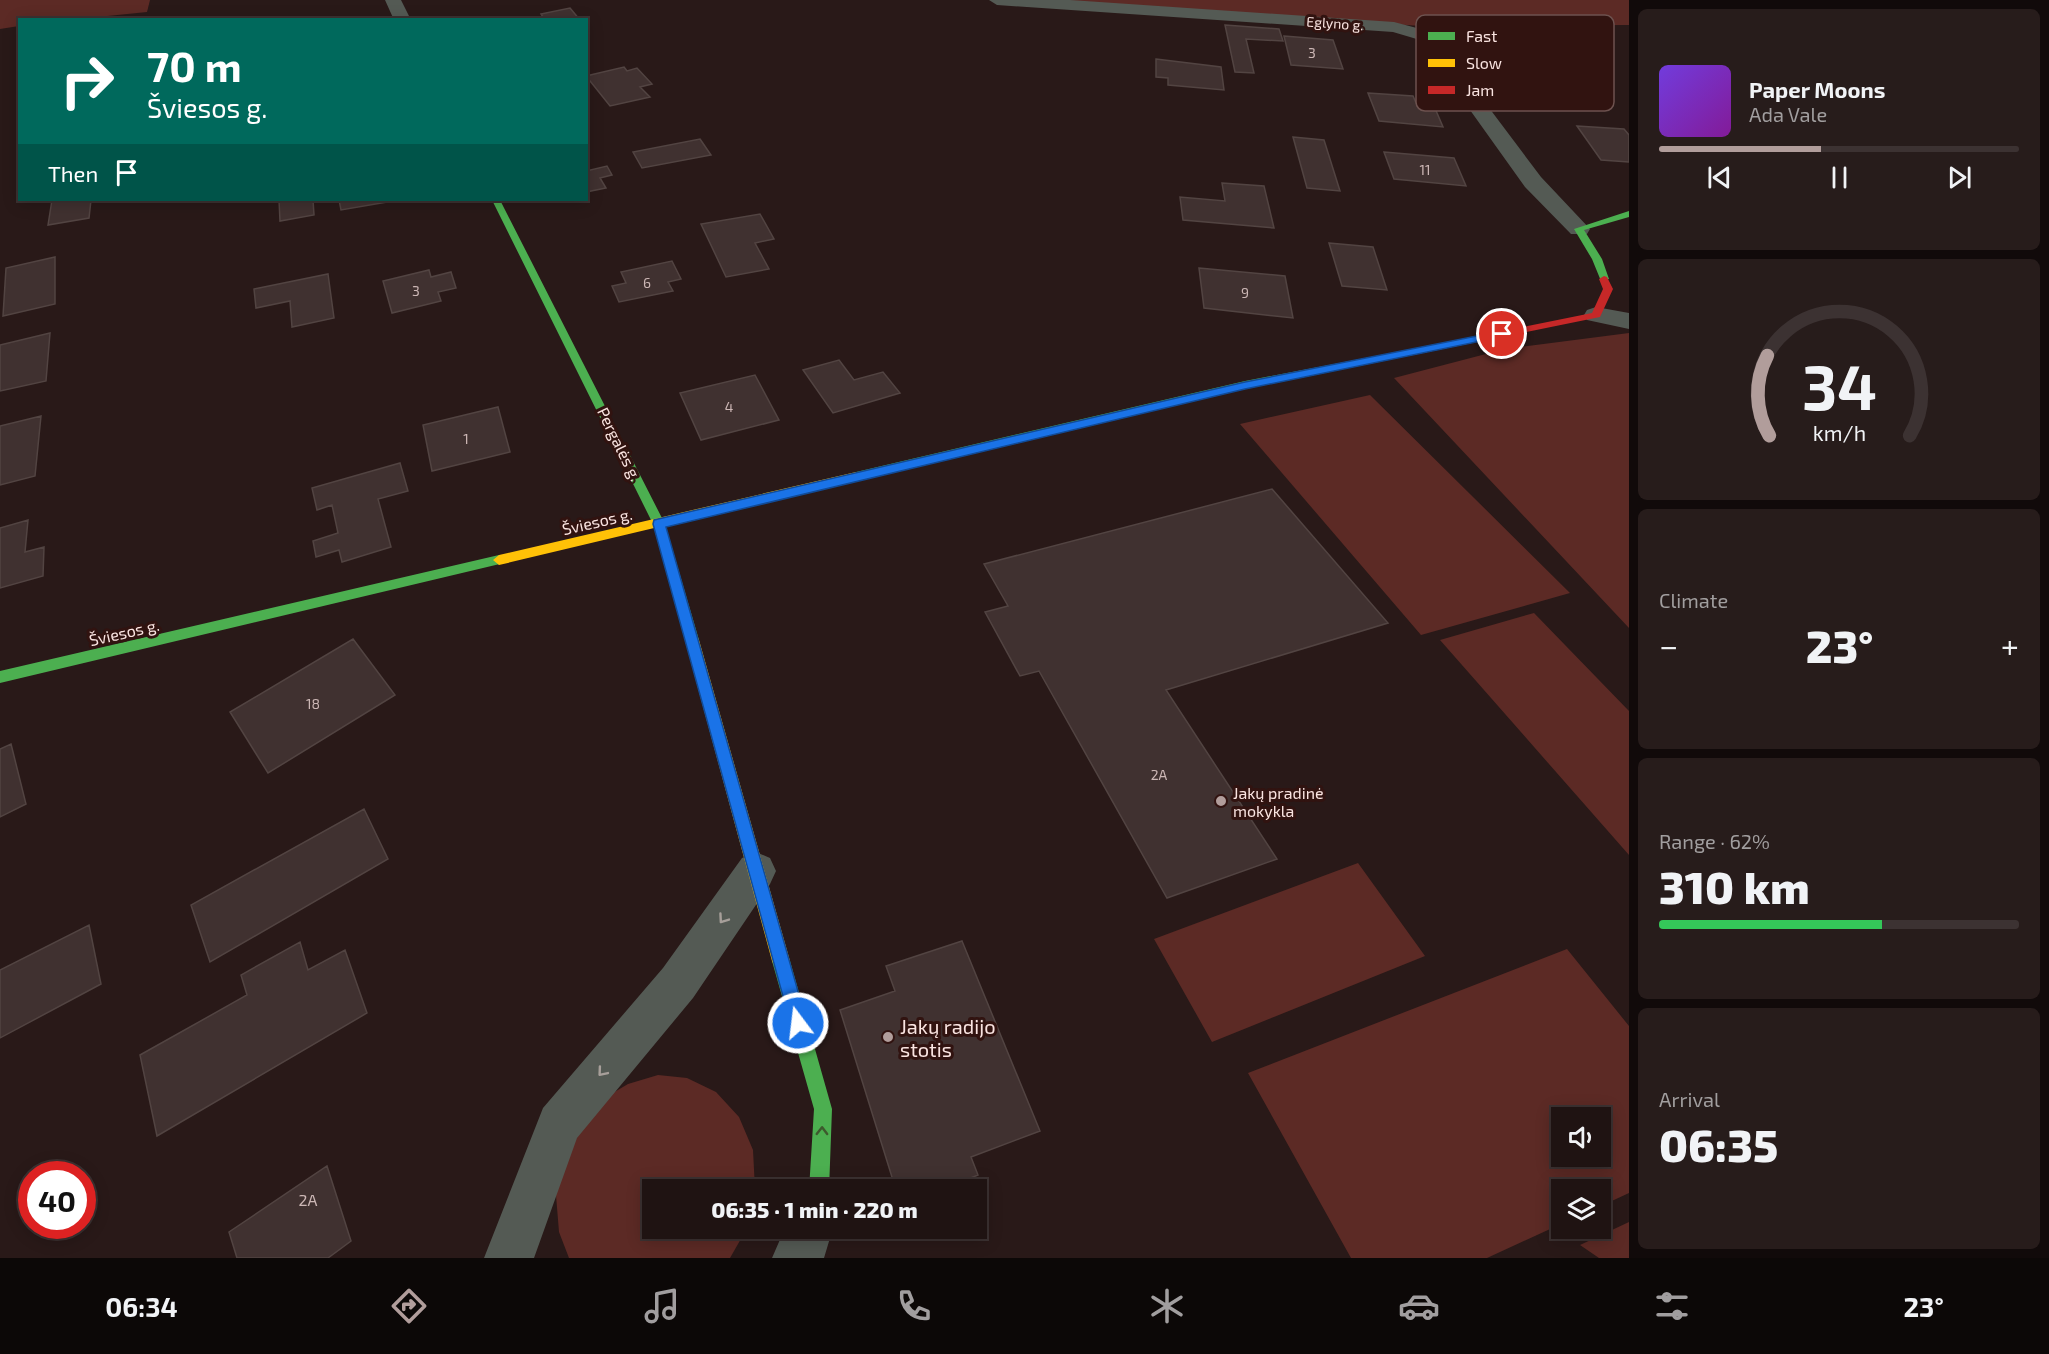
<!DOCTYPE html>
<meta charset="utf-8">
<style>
body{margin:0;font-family:"Exo 2",sans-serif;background:#271c1b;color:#f1f3f6;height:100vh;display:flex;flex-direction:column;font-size:22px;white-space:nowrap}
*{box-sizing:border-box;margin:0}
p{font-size:20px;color:#a19e9f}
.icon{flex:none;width:33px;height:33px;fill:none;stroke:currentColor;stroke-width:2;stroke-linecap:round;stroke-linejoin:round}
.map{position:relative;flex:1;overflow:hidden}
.sheet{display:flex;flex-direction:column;gap:9px;padding:9px;background:#110a0a;width:420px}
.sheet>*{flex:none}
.guide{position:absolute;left:18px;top:18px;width:570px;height:183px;border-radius:0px;box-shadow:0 3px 15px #0003,0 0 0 2px #3c3232;background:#00695c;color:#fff;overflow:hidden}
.buttons{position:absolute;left:1551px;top:1107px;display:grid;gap:12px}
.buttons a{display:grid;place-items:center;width:60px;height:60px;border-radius:0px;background:#1f1312;box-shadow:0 3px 15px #0003,0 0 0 2px #3c3232;font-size:30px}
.speed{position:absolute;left:18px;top:1161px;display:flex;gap:12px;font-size:30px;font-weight:700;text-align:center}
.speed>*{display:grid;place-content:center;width:78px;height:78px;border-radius:50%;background:#1f1312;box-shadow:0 3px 15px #0003,0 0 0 2px #3c3232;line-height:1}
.speed .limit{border:9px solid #d22;background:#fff;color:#111}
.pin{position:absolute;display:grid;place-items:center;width:51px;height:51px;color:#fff;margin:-26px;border:3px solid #fff;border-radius:50%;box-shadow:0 2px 6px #0007}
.me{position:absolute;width:66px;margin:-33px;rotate:345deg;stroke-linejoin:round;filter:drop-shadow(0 0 4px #0008)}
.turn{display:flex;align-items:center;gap:21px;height:126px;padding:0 30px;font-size:27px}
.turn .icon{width:78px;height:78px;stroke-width:2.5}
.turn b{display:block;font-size:42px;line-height:51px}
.then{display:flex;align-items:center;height:57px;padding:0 30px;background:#0003;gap:12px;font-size:22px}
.big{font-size:45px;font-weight:800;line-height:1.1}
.sheet .tile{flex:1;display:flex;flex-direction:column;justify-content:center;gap:9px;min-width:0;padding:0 21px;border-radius:9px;background:#271c1b}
.sheet .dial{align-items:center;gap:0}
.dial svg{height:156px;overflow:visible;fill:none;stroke:#3c3232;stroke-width:7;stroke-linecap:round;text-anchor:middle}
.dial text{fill:#f1f3f6;stroke:none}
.song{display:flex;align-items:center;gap:18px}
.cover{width:72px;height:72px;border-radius:9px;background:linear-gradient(135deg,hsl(260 70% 55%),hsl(290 70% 35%))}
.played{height:6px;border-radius:3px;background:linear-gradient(90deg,#b19d9b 45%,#3c3232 45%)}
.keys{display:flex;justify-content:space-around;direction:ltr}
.heat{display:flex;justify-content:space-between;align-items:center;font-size:33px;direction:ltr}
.charge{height:9px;border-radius:4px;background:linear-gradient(90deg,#34c759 62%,#3c3232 0)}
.trip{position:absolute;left:642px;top:1179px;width:345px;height:60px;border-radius:0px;background:#1f1312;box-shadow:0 3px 15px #0003,0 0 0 2px #3c3232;font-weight:800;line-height:60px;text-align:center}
.tab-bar{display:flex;height:96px;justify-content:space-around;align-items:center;background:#0c0807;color:#a19e9f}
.tab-bar .icon{width:42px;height:42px}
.tab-bar .on{color:#b19d9b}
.tab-bar b{font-size:27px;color:#f1f3f6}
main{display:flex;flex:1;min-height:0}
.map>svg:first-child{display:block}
.green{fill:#5c2a25;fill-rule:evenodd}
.building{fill:#403130;stroke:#524442;stroke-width:1.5}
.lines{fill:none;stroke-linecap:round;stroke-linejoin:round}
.street{fill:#545a54;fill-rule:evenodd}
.fast{fill:#4caf50;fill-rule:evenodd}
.slow{fill:#ffc107;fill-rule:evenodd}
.jam{fill:#c62828;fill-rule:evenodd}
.oneway{stroke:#a79f9a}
.oneway2{stroke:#3d592d}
.route{fill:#1a73e8;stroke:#114b97;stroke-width:1.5}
.poi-dot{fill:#b19d9b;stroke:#311310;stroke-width:2}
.labels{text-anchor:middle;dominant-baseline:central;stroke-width:6;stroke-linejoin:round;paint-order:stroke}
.far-street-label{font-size:14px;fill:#fae4e1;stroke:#311310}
.number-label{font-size:14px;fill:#ccb7b5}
.street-label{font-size:16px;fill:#fae4e1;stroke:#311310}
.poi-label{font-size:16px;fill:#fae4e1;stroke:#311310;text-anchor:start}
.near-number-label{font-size:16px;fill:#ccb7b5}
.near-poi-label{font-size:20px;fill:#fae4e1;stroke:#311310;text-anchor:start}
.key{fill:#311310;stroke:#6d524f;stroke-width:1.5}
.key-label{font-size:16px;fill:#fae4e1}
</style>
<main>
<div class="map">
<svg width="1629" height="1258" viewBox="0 0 1629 1258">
<rect width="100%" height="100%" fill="#291918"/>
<path class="green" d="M 0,0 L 150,0 L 147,12 L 78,19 L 20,20 L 19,26 L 0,29 Z
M 1007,0 L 1629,0 L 1629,25 L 1422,26 Z
M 1629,333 L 1629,628 L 1394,378 L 1505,349 Z
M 1370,395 L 1570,593 L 1421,635 L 1240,424 Z
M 1534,613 L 1629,711 L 1629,855 L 1440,640 Z
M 1358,863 L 1425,956 L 1212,1042 L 1154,939 Z
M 1567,949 L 1629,1026 L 1629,1193 L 1601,1206 L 1600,1190 L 1562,1190 L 1561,1224 L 1487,1258 L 1351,1258 L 1248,1073 ZM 1562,1118 L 1600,1118 L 1600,1156 L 1562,1156 Z
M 658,1075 L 687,1078 L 716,1092 L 739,1117 L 753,1150 L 755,1189 L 652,1190 L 652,1228 L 746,1230 L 730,1258 L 569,1258 L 559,1232 L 556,1195 L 563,1159 L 601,1100 L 628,1084 Z
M 1629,1222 L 1629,1258 L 1599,1258 L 1580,1245 Z"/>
<path class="building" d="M 570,8 L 580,20 L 545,20 L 541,14 Z
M 1225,25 L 1279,29 L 1283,41 L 1246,39 L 1254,73 L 1235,72 Z
M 1284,36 L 1333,40 L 1343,69 L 1291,65 Z
M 1156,59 L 1221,67 L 1224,90 L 1168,85 L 1168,78 L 1156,77 Z
M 624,67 L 627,71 L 637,68 L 652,84 L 640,87 L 650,97 L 610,106 L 586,76 Z
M 1368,93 L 1413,96 L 1417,105 L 1434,106 L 1443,127 L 1379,121 Z
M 1577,126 L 1624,129 L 1629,135 L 1629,162 L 1601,160 Z
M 1293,137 L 1324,140 L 1340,191 L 1307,188 Z
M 700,139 L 711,155 L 642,168 L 633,152 Z
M 1384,152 L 1454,158 L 1466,186 L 1394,179 Z
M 607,166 L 612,175 L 600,178 L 606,188 L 586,192 L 586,171 Z
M 1222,183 L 1264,186 L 1274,228 L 1183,220 L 1180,197 L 1225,201 Z
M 52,200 L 91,200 L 89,218 L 48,225 Z
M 279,200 L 313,200 L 314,215 L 280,221 Z
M 339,200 L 399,200 L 341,210 Z
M 760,214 L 774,239 L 755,243 L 769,269 L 726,277 L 701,224 Z
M 1329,243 L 1373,247 L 1387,290 L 1342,286 Z
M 55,257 L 55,304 L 3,316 L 6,268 Z
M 672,261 L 681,279 L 668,282 L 673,291 L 619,302 L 612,286 L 626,283 L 621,272 Z
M 1199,268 L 1285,276 L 1293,318 L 1204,308 Z
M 429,270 L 431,277 L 451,272 L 456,288 L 438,292 L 441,301 L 392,313 L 383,281 Z
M 328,274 L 334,318 L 292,327 L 290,301 L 256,308 L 254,289 Z
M 50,333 L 46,381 L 0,391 L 0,345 Z
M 839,360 L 854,380 L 883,372 L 900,393 L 833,413 L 803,370 Z
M 755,375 L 779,420 L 701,440 L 680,393 Z
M 498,407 L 510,452 L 432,471 L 423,425 Z
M 41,416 L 35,476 L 0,485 L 0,426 Z
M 400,463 L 408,491 L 378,499 L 391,547 L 342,562 L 339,550 L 316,557 L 313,541 L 338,533 L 332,505 L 317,510 L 312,488 Z
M 1272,489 L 1388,623 L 1166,690 L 1277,859 L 1167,898 L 1039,671 L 1020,676 L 985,612 L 1008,606 L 984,564 Z
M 28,520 L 25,552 L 44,547 L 43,576 L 0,588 L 0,528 Z
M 353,639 L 395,695 L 268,773 L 230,712 Z
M 11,744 L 26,804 L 0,817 L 0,749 Z
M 364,809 L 388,859 L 210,962 L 191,905 Z
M 89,925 L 101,984 L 0,1038 L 0,970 Z
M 962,941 L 1040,1131 L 971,1157 L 978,1175 L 941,1190 L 896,1190 L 840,1010 L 895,991 L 886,966 Z
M 300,942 L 308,970 L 345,950 L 367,1013 L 157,1136 L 140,1055 L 247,995 L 241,975 Z
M 327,1166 L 351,1241 L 328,1258 L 237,1258 L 229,1232 Z"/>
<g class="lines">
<path class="street" d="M 385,0 L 401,0 L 411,20 L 394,20 Z
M 989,0 L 1070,0 L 1394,22 L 1432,32 L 1541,177 L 1590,229 L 1587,234 L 1571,234 L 1525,187 L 1420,40 L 1393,32 L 997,5 Z
M 1596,307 L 1629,313 L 1629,329 L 1587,320 L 1584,315 L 1587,310 Z
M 756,852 L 770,858 L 776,871 L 770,884 L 693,998 L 577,1138 L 534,1258 L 484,1258 L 543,1108 L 663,968 L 742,858 Z
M 785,1228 L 833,1228 L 824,1258 L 772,1258 Z"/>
<path class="fast" d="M 492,200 L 500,200 L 665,524 L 699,640 L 697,644 L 687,644 L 685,640 L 653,524 Z
M 1629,211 L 1629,217 L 1584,230 L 1602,259 L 1609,279 L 1601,281 L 1592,259 L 1574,229 Z
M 1408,350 L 1413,353 L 1412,355 L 1245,389 L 856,480 L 850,476 L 856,472 L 1245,381 Z
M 499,555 L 505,560 L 504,563 L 0,683 L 0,671 Z
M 781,952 L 787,955 L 790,961 L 832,1109 L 829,1190 L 809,1190 L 814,1109 L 772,961 L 775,955 Z"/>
<path class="slow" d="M 856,472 L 860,473 L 862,476 L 860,479 L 499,565 L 493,560 L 499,555 Z
M 692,634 L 697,636 L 699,640 L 790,961 L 787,967 L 781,970 L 775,967 L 772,961 L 685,640 L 687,636 Z"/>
<path class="jam" d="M 1604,276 L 1607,277 L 1613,289 L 1600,317 L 1408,356 L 1403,353 L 1408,350 L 1592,313 L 1603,289 L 1599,279 Z"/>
</g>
<defs><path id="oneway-chevron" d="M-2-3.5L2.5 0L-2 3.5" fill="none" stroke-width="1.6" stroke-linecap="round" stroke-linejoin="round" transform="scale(1.5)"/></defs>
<g class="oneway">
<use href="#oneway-chevron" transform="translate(723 919) rotate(125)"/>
<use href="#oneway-chevron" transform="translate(602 1072) rotate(130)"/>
</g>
<use class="oneway2" href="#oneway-chevron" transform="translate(822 1131) rotate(-89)"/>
<path class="route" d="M 1502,331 L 1506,332 L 1506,336 L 1245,389 L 666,527 L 807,1023 L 805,1029 L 798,1032 L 792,1029 L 653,524 L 654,520 L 1245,382 Z"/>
<g class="poi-dot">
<circle cx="1221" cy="801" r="6"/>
<circle cx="888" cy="1037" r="6"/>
</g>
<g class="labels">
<g class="far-street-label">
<text transform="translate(1335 23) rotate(4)">Eglyno g.</text>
</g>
<g class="number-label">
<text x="1312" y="52">3</text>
<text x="1425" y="169">11</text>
<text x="647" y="282">6</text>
<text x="416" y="290">3</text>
<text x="1245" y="292">9</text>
<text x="729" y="406">4</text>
<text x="466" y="438">1</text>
<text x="313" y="703">18</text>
<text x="1159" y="774">2A</text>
</g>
<g class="street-label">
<text transform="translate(620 444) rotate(64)">Pergalės g.</text>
<text transform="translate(597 521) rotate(-13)">Šviesos g.</text>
<text transform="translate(124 632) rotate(-13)">Šviesos g.</text>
</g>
<g class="poi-label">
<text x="1233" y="792">Jakų pradinė<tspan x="1233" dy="18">mokykla</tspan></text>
</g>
<g class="near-number-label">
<text x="308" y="1199">2A</text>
</g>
<g class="near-poi-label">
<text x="900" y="1026">Jakų radijo<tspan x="900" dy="23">stotis</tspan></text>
</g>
</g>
<rect x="1416" y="15" width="198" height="96" rx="9" class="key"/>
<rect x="1428" y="32" width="27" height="8" fill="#4caf50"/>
<rect x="1428" y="59" width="27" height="8" fill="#ffc107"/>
<rect x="1428" y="86" width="27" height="8" fill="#c62828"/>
<g class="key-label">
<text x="1466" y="42">Fast</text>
<text x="1466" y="69">Slow</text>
<text x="1466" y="96">Jam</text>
</g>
</svg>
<div class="buttons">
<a><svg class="icon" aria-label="sound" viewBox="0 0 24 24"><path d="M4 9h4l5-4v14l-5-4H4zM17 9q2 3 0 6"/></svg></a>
<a><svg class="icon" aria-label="layers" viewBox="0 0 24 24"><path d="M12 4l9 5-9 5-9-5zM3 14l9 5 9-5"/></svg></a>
</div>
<div class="speed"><div class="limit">40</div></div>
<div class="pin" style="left:1502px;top:334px;background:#d93025"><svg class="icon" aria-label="arrive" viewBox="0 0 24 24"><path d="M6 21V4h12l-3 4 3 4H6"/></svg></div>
<svg class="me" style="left:798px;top:1023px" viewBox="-20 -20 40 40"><circle r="17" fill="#1a73e8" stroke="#fff" stroke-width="3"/><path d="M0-11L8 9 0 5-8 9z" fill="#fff"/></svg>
<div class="trip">06:35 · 1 min · 220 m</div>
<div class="guide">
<div class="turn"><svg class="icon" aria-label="right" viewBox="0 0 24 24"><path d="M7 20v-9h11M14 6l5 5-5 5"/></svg><div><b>70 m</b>Šviesos g.</div></div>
<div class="then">Then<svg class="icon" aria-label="arrive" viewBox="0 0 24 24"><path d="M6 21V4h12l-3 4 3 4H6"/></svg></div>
</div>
</div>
<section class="sheet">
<div class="tile">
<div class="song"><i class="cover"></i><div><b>Paper Moons</b><p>Ada Vale</p></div></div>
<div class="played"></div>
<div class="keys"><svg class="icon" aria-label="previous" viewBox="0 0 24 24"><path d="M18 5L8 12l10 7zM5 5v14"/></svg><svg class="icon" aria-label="pause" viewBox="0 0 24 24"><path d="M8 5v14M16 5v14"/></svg><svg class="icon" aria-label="next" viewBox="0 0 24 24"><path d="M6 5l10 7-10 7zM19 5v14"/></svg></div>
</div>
<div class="tile dial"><svg viewBox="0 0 100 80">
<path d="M14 69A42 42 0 1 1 86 69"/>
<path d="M14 69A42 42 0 0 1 13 28" stroke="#b19d9b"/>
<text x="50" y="56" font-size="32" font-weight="700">34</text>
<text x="50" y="72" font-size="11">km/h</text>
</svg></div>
<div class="tile"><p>Climate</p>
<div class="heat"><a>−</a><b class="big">23°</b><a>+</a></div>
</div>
<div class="tile"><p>Range · 62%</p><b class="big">310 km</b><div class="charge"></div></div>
<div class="tile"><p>Arrival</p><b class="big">06:35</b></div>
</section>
</main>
<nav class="tab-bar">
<b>06:34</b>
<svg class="icon on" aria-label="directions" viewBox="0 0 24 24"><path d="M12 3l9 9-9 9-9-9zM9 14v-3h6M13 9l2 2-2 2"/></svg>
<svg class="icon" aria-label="music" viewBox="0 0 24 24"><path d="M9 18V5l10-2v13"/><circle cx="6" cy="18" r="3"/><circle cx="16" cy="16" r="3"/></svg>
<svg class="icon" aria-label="phone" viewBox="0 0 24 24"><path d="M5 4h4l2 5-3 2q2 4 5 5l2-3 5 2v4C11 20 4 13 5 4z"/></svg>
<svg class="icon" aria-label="climate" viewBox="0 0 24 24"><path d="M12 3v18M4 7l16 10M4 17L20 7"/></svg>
<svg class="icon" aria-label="car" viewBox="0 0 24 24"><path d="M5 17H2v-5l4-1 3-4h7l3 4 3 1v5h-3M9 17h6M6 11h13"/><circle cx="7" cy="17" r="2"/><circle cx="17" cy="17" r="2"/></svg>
<svg class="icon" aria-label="filters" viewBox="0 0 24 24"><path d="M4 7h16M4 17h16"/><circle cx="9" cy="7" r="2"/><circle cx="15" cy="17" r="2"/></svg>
<b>23°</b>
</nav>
